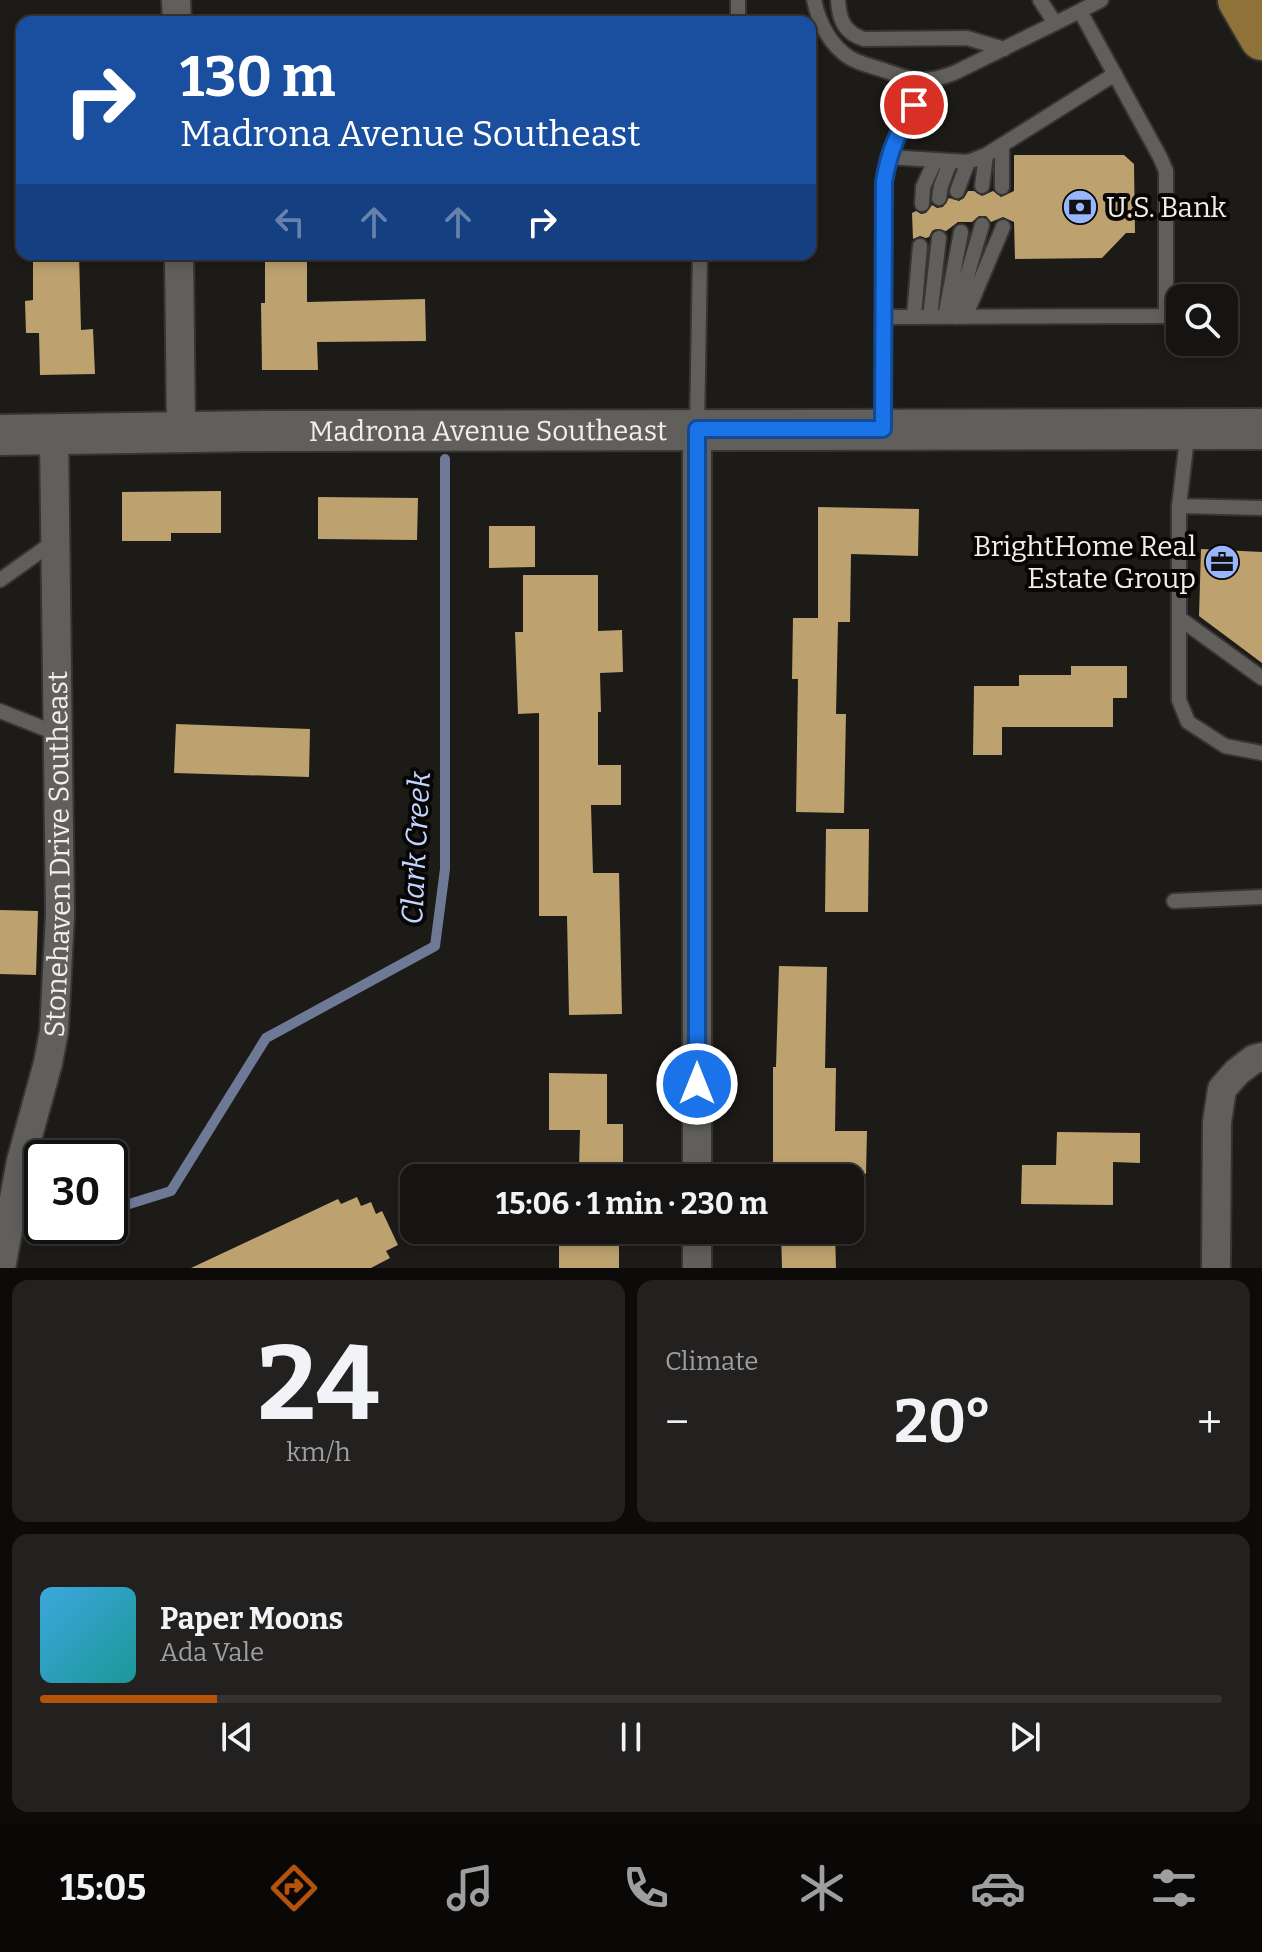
<!DOCTYPE html>
<meta charset="utf-8">
<style>
body{margin:0;font-family:Bitter,serif;background:#232120;color:#f1f3f6;height:100vh;display:flex;flex-direction:column;font-size:30px;white-space:nowrap}
*{box-sizing:border-box;margin:0}
p{font-size:26px;color:#9e9e9f}
.icon{flex:none;width:44px;height:44px;fill:none;stroke:currentColor;stroke-width:2;stroke-linecap:round;stroke-linejoin:round}
.map{position:relative;height:1268px;overflow:hidden}
.sheet{display:flex;flex-direction:column;gap:12px;padding:12px;background:#0c0b0a;flex:1}
.sheet>*{flex:none}
.guide{position:absolute;left:16px;top:16px;width:800px;height:244px;border-radius:16px;box-shadow:0 4px 12px #0003,0 0 0 2px #353332;background:#1a4fa0;color:#fff;overflow:hidden}
.controls{position:absolute;left:1166px;top:284px;display:grid;gap:16px}
.controls a{display:grid;place-items:center;width:72px;height:72px;border-radius:16px;background:#161412;box-shadow:0 4px 12px #0003,0 0 0 2px #353332;font-size:40px}
.speed{position:absolute;left:24px;top:1140px;display:flex;gap:16px;font-size:40px;font-weight:700;text-align:center}
.speed>*{display:grid;place-content:center;width:104px;height:104px;border-radius:50%;background:#161412;box-shadow:0 4px 12px #0003,0 0 0 2px #353332;line-height:1}
.speed .limit{border:4px solid #111;border-radius:12px;background:#fff;color:#111}
.pin{position:absolute;display:grid;place-items:center;width:68px;height:68px;color:#fff;margin:-34px;border:4px solid #fff;border-radius:50%;box-shadow:0 2px 8px #0007}
.me{position:absolute;width:88px;margin:-44px;rotate:0deg;stroke-linejoin:round;filter:drop-shadow(0 0 6px #0008)}
.turn{display:flex;align-items:center;gap:28px;height:168px;padding:0 32px;font-size:36px}
.turn .icon{width:104px;height:104px;stroke-width:2.5}
.turn b{display:block;font-size:56px;line-height:68px}
.lanes{display:flex;align-items:center;height:76px;padding:0 32px;background:#0003;justify-content:center;gap:40px;direction:ltr}
.lanes .off{opacity:.35}
.big{font-size:60px;font-weight:700;line-height:1.1}
.sheet .widget{flex:1;display:flex;flex-direction:column;justify-content:center;gap:12px;min-width:0;padding:0 28px;border-radius:16px;background:#232120}
.sheet .dial{align-items:center;gap:0}
.dial b{font-size:104px;line-height:1}
.song{display:flex;align-items:center;gap:24px}
.cover{width:96px;height:96px;border-radius:12px;background:linear-gradient(135deg,hsl(200 70% 55%),hsl(180 70% 35%))}
.played{height:8px;border-radius:4px;background:linear-gradient(90deg,#b45309 15%,#353332 15%)}
.keys{display:flex;justify-content:space-around;direction:ltr}
.heat{display:flex;justify-content:space-between;align-items:center;font-size:44px;direction:ltr}
.sheet .tiles{flex:1;display:grid;gap:12px;grid-template-columns:1fr 1fr}
.widget:last-child{grid-column:span 2}
.trip{position:absolute;left:400px;top:1164px;width:464px;height:80px;border-radius:16px;background:#161412;box-shadow:0 4px 12px #0003,0 0 0 2px #353332;font-weight:700;line-height:80px;text-align:center}
.tab-bar{display:flex;height:128px;justify-content:space-around;align-items:center;background:#090807;color:#9e9e9f}
.tab-bar .icon{width:56px;height:56px}
.tab-bar .selected{color:#b45309}
.tab-bar b{font-size:36px;color:#f1f3f6}
.map>svg:first-child{display:block}
.lines{fill:none;stroke-linecap:round;stroke-linejoin:round}
.stream{stroke:#6e7996;stroke-width:10}
.building{fill:#bda16f}
.lane-casing{stroke:#363533;stroke-width:18}
.street-casing{stroke:#363533;stroke-width:32}
.secondary-casing{stroke:#363533;stroke-width:44}
.primary-casing{stroke:#363533;stroke-width:48}
.lane{stroke:#615f5c;stroke-width:14}
.street{stroke:#615f5c;stroke-width:28}
.secondary{stroke:#615f5c;stroke-width:40}
.primary{stroke:#8e7237;stroke-width:44}
.route-casing{stroke:#114b97;stroke-width:20}
.route{stroke:#1a73e8;stroke-width:14}
.labels{text-anchor:middle;dominant-baseline:central;stroke-width:8;stroke-linejoin:round;paint-order:stroke}
.poi-label{font-size:28px;fill:#f0efed;stroke:#070605;text-anchor:start}
.street-label{font-size:28px;fill:#f0efed;stroke:#070605}
.water-label{font-size:30px;font-style:italic;fill:#c2d4ff;stroke:#070605}
</style>
<div class="map">
<svg width="1262" height="1268" viewBox="0 0 1262 1268">
<rect width="100%" height="100%" fill="#1d1b18"/>
<g class="lines">
<path class="stream" d="M 110,1210 L 171,1191 L 266,1038 L 435,946 L 445,869 L 445,459
M 36,1234 L 61,1226"/>
</g>
<path class="building" d="M 1014,155 L 1124,155 L 1134,164 L 1135,233 L 1126,233 L 1102,258 L 1015,259 L 1014,222 L 1003,217 L 991,222 L 986,216 L 979,216 L 972,222 L 958,222 L 946,231 L 936,229 L 932,231 L 929,237 L 926,238 L 920,236 L 913,239 L 912,213 L 916,211 L 921,214 L 926,213 L 932,205 L 937,208 L 943,207 L 949,198 L 959,201 L 964,198 L 968,191 L 974,191 L 982,196 L 993,191 L 1001,197 L 1014,191 Z
M 43,254 L 79,254 L 81,330 L 93,329 L 95,374 L 40,375 L 39,333 L 26,333 L 25,301 L 33,300 L 33,260 L 43,260 Z
M 265,254 L 307,254 L 307,302 L 425,299 L 426,341 L 317,342 L 318,370 L 262,370 L 261,303 L 265,303 Z
M 221,491 L 221,533 L 171,533 L 171,541 L 122,541 L 122,492 Z
M 318,497 L 418,498 L 417,540 L 318,539 Z
M 818,507 L 919,509 L 918,556 L 851,554 L 850,622 L 838,622 L 836,714 L 846,714 L 844,813 L 796,812 L 798,679 L 792,679 L 793,618 L 818,618 Z
M 489,526 L 535,526 L 535,567 L 489,568 Z
M 1201,549 L 1262,552 L 1262,663 L 1199,616 Z
M 523,575 L 598,575 L 598,631 L 622,630 L 623,672 L 600,673 L 601,712 L 598,712 L 598,765 L 621,765 L 621,805 L 591,805 L 593,873 L 619,873 L 622,1014 L 569,1015 L 567,916 L 539,916 L 539,713 L 518,714 L 515,632 L 523,632 Z
M 1071,666 L 1127,666 L 1127,698 L 1113,698 L 1113,727 L 1002,727 L 1002,755 L 973,755 L 974,686 L 1019,686 L 1019,675 L 1071,675 Z
M 176,724 L 310,729 L 309,777 L 174,773 Z
M 826,829 L 869,829 L 868,912 L 825,912 Z
M 0,910 L 38,911 L 36,975 L 0,974 Z
M 779,966 L 827,967 L 825,1068 L 836,1068 L 835,1131 L 867,1131 L 866,1174 L 773,1173 L 773,1067 L 776,1067 Z
M 549,1073 L 607,1074 L 607,1124 L 623,1124 L 623,1169 L 579,1168 L 580,1130 L 549,1130 Z
M 1057,1132 L 1140,1133 L 1140,1163 L 1113,1162 L 1113,1205 L 1021,1204 L 1022,1165 L 1056,1165 Z
M 357,1197 L 361,1206 L 371,1202 L 376,1214 L 382,1211 L 398,1245 L 386,1251 L 390,1258 L 371,1268 L 191,1268 L 338,1199 L 341,1204 Z
M 559,1230 L 619,1230 L 619,1268 L 559,1268 Z
M 781,1230 L 835,1230 L 836,1268 L 782,1268 Z"/>
<g class="lines">
<g class="lane-casing">
<path id="lane" d="M 738,0 L 738,22
M 814,0 C 819,23 830,45 850,58 C 860,64 875,67 886,71 C 915,81 925,84 954,73 L 1080,11 L 1160,157 L 1166,171 L 1166,316 L 884,317 L 884,182 L 888,157 L 902,126 L 914,105 L 933,81
M 838,0 C 839,19 844,33 864,39 L 967,38 L 1004,49
M 1040,0 L 1055,23
M 1080,11 L 1101,0
M 1002,145 L 1002,187
M 888,157 L 968,162 L 986,155 L 1115,74
M 982,186 L 986,155
M 957,191 L 968,162
M 939,198 L 941,186 L 950,162
M 922,204 L 923,187 L 935,161
M 914,316 L 920,246
M 930,317 L 939,238
M 945,317 L 961,232
M 955,317 L 982,225
M 965,317 L 1003,227
M 697,429 L 700,254
M 883,429 L 884,317
M 1188,430 L 1179,506 L 1179,700 L 1188,722 L 1225,746 L 1262,753
M 1179,506 L 1262,508
M 0,580 L 55,541
M 1179,618 L 1262,678
M 0,711 L 58,734
M 1174,901 L 1262,897"/>
</g>
<g class="street-casing">
<g id="street">
<path d="M 176,0 L 177,22"/>
<path d="M 179,254 L 181,431"/>
<path d="M 697,1178 L 697,429"/>
<path id="s1" d="M 1,1268 L 21,1161 L 48,1063 L 54,1031 L 60,915 L 54,435"/>
<path d="M 697,1268 L 697,1230"/>
<path d="M 1216,1268 L 1217,1122 L 1222,1089 L 1237,1072 L 1254,1059 L 1262,1057"/>
</g>
</g>
<g class="secondary-casing">
<g id="secondary">
<path id="s2" d="M 0,435 L 263,431 L 1262,429"/>
</g>
</g>
<g class="primary-casing">
<path id="primary" d="M 1240,0 L 1262,38"/>
</g>
<use href="#lane" class="lane"/>
<use href="#street" class="street"/>
<use href="#secondary" class="secondary"/>
<use href="#primary" class="primary"/>
</g>
<g class="lines">
<g class="route-casing">
<path id="route" d="M 697,1084 L 697,429 L 883,429 L 884,182 C 889,151 898,132 914,105"/>
</g>
<use href="#route" class="route"/>
</g>
<defs>
<g id="bank-disc" transform="scale(1.8)"><circle r="9.5" fill="#98b6fd" stroke="#070605"/><path d="M-6-4H6V4H-6ZM0-2.3a2.3 2.3 0 1 0 0 4.6a2.3 2.3 0 1 0 0-4.6Z" fill="#111"/></g>
<g id="office-disc" transform="scale(1.8)"><circle r="9.5" fill="#98b6fd" stroke="#070605"/><path d="M-6-3h4V-5.5h4V-3h4V5H-6ZM-1-4.5V-3h2v-1.5ZM-6 0V1H6V0Z" fill="#111"/></g>
</defs>
<g fill-rule="evenodd">
<use href="#bank-disc" x="1080" y="207"/>
<use href="#office-disc" x="1222" y="562"/>
</g>
<g class="labels">
<g class="poi-label">
<text x="1106" y="207">U.S. Bank</text>
<text x="1196" y="546" text-anchor="end">BrightHome Real<tspan x="1196" dy="32">Estate Group</tspan></text>
</g>
<g class="street-label">
<text stroke="none"><textPath href="#s2" startOffset="488">Madrona Avenue Southeast</textPath></text>
<text stroke="none"><textPath href="#s1" startOffset="420">Stonehaven Drive Southeast</textPath></text>
</g>
<g class="water-label">
<text transform="translate(416 848) rotate(-87)">Clark Creek</text>
</g>
</g>
</svg>
<div class="controls">
<a><svg class="icon" aria-label="search" viewBox="0 0 24 24"><circle cx="10" cy="10" r="6"/><path d="M15 15l6 6"/></svg></a>
</div>
<div class="speed"><div class="limit">30</div></div>
<div class="pin" style="left:914px;top:105px;background:#d93025"><svg class="icon" aria-label="arrive" viewBox="0 0 24 24"><path d="M6 21V4h12l-3 4 3 4H6"/></svg></div>
<svg class="me" style="left:697px;top:1084px" viewBox="-20 -20 40 40"><circle r="17" fill="#1a73e8" stroke="#fff" stroke-width="3"/><path d="M0-11L8 9 0 5-8 9z" fill="#fff"/></svg>
<div class="trip">15:06 · 1 min · 230 m</div>
<div class="guide">
<div class="turn"><svg class="icon" aria-label="right" viewBox="0 0 24 24"><path d="M7 20v-9h11M14 6l5 5-5 5"/></svg><div><b>130 m</b>Madrona Avenue Southeast</div></div>
<div class="lanes"><svg class="icon off" aria-label="left" viewBox="0 0 24 24"><path d="M17 20v-9H6M10 6l-5 5 5 5"/></svg><svg class="icon off" aria-label="ahead" viewBox="0 0 24 24"><path d="M12 20V5M6 11l6-6 6 6"/></svg><svg class="icon off" aria-label="ahead" viewBox="0 0 24 24"><path d="M12 20V5M6 11l6-6 6 6"/></svg><svg class="icon" aria-label="right" viewBox="0 0 24 24"><path d="M7 20v-9h11M14 6l5 5-5 5"/></svg></div>
</div>
</div>
<section class="sheet">
<div class="tiles">
<div class="widget dial"><b>24</b><p>km/h</p></div>
<div class="widget"><p>Climate</p>
<div class="heat"><a>−</a><b class="big">20°</b><a>+</a></div>
</div>
<div class="widget">
<div class="song"><i class="cover"></i><div><b>Paper Moons</b><p>Ada Vale</p></div></div>
<div class="played"></div>
<div class="keys"><svg class="icon" aria-label="previous" viewBox="0 0 24 24"><path d="M18 5L8 12l10 7zM5 5v14"/></svg><svg class="icon" aria-label="pause" viewBox="0 0 24 24"><path d="M8 5v14M16 5v14"/></svg><svg class="icon" aria-label="next" viewBox="0 0 24 24"><path d="M6 5l10 7-10 7zM19 5v14"/></svg></div>
</div>
</div>
</section>
<nav class="tab-bar">
<b>15:05</b>
<svg class="icon selected" aria-label="directions" viewBox="0 0 24 24"><path d="M12 3l9 9-9 9-9-9zM9 14v-3h6M13 9l2 2-2 2"/></svg>
<svg class="icon" aria-label="music" viewBox="0 0 24 24"><path d="M9 18V5l10-2v13"/><circle cx="6" cy="18" r="3"/><circle cx="16" cy="16" r="3"/></svg>
<svg class="icon" aria-label="phone" viewBox="0 0 24 24"><path d="M5 4h4l2 5-3 2q2 4 5 5l2-3 5 2v4C11 20 4 13 5 4z"/></svg>
<svg class="icon" aria-label="climate" viewBox="0 0 24 24"><path d="M12 3v18M4 7l16 10M4 17L20 7"/></svg>
<svg class="icon" aria-label="car" viewBox="0 0 24 24"><path d="M5 17H2v-5l4-1 3-4h7l3 4 3 1v5h-3M9 17h6M6 11h13"/><circle cx="7" cy="17" r="2"/><circle cx="17" cy="17" r="2"/></svg>
<svg class="icon" aria-label="filters" viewBox="0 0 24 24"><path d="M4 7h16M4 17h16"/><circle cx="9" cy="7" r="2"/><circle cx="15" cy="17" r="2"/></svg>
</nav>
